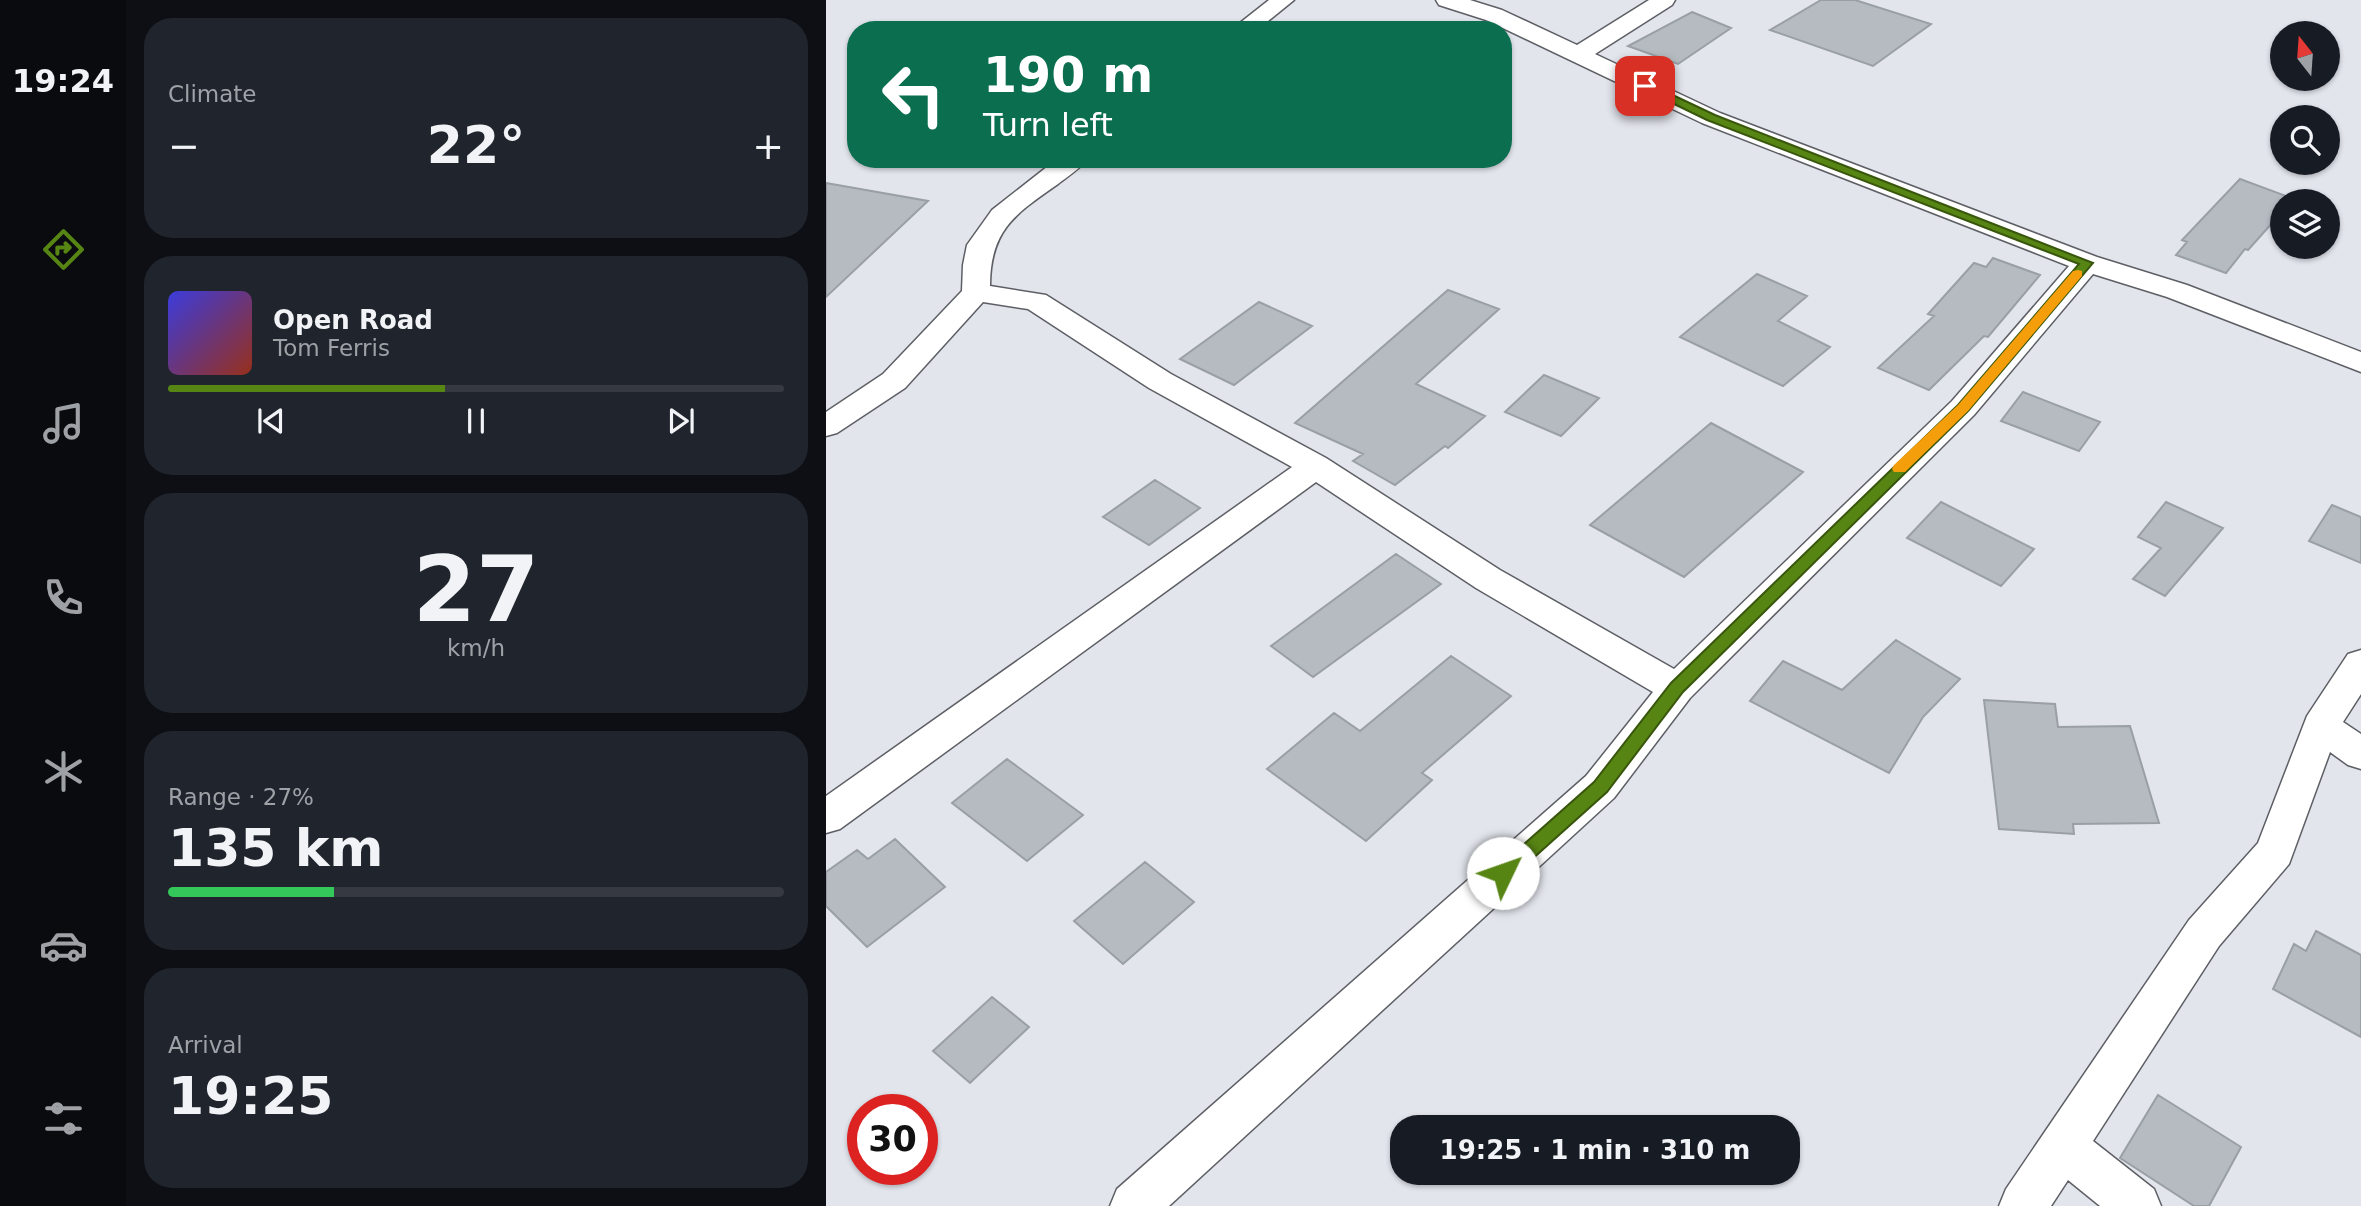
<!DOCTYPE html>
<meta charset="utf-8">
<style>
body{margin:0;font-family:"DejaVu Sans",sans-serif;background:#20242c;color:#f1f3f6;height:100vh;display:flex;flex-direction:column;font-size:26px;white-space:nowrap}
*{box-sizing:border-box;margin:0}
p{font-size:23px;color:#9ea1a6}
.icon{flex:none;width:38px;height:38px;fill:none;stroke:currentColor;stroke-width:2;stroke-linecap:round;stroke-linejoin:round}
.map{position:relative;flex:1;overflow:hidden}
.panel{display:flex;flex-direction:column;gap:18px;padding:18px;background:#0d0f14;width:700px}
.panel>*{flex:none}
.top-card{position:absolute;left:21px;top:21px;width:665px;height:147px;border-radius:28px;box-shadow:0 2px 5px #0004;background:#0b6e4f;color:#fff;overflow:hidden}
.needle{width:46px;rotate:343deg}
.fabs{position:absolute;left:1444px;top:21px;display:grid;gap:14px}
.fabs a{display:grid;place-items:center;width:70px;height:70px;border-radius:50%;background:#171b24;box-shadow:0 2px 5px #0004;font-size:35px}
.speed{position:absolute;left:21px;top:1094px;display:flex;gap:14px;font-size:35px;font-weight:700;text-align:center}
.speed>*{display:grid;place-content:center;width:91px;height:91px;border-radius:50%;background:#171b24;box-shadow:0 2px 5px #0004;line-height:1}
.speed .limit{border:10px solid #d22;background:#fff;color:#111}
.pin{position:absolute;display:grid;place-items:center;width:60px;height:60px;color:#fff;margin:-30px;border-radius:14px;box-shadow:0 4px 10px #0006}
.me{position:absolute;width:77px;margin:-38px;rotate:48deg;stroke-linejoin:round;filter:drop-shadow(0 0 5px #0008)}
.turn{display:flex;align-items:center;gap:24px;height:147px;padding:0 21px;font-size:32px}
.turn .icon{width:91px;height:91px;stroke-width:2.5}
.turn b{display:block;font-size:49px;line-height:60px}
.big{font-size:52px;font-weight:700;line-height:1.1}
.panel .widget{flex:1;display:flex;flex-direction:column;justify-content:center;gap:10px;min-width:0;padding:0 24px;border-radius:28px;background:#20242c}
.panel .dial{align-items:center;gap:0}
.dial b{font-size:91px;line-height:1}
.song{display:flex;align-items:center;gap:21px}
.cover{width:84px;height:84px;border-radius:10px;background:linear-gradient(135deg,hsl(240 70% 55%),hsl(10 70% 35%))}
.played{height:7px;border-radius:4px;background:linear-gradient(90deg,#578514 45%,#363941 45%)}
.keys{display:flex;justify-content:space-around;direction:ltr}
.heat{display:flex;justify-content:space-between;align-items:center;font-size:38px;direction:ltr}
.charge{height:10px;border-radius:5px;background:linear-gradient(90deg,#34c759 27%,#363941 0)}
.trip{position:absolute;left:564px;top:1115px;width:410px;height:70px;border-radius:28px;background:#171b24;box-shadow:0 2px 5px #0004;font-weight:700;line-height:70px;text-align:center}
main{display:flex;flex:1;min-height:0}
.menu{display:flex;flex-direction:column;width:126px;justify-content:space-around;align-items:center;background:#090b0e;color:#9ea1a6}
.menu .icon{width:49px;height:49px}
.menu .current{color:#578514}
.menu b{font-size:32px;color:#f1f3f6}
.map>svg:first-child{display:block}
.building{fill:#b5bbc1;stroke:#999fa5;stroke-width:2}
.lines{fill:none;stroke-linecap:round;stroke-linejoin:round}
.street-casing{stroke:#5d5f65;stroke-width:3}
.street{fill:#fff;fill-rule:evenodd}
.route{fill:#578514;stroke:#39560d;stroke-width:2}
.slow{fill:#f59e0b}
</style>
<main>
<nav class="menu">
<b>19:24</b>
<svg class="icon current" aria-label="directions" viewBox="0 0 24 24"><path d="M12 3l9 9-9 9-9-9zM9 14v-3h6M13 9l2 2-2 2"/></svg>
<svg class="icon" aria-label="music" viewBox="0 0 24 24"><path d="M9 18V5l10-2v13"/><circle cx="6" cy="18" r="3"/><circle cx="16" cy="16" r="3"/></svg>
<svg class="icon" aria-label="phone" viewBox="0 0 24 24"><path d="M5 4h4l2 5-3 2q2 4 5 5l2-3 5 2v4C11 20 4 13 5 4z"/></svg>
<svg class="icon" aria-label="climate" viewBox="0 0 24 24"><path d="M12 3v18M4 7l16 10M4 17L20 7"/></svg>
<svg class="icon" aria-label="car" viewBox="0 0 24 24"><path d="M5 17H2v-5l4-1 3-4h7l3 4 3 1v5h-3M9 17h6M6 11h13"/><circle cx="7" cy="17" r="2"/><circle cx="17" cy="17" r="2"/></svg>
<svg class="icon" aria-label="filters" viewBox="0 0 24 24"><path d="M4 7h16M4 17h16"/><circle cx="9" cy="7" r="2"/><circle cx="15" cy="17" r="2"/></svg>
</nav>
<section class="panel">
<div class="widget"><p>Climate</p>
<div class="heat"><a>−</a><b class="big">22°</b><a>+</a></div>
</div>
<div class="widget">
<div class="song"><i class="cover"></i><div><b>Open Road</b><p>Tom Ferris</p></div></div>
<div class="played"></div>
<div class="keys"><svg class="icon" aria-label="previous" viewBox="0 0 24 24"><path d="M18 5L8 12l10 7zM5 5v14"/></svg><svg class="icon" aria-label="pause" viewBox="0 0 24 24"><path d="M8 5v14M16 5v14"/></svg><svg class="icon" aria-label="next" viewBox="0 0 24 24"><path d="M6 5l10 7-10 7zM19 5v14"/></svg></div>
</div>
<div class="widget dial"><b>27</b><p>km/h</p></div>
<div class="widget"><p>Range · 27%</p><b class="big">135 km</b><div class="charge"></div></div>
<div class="widget"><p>Arrival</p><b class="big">19:25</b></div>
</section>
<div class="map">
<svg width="1535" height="1206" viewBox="0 0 1535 1206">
<rect width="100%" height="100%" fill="#e2e5ec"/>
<path class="building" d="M 995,0 L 1029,0 L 1105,24 L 1047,66 L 944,30 Z
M 866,12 L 905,28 L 852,64 L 802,46 Z
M 1414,179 L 1468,199 L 1466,201 L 1456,201 L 1456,212 L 1422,250 L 1419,249 L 1400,273 L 1350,255 L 1361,242 L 1356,240 Z
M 0,183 L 102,201 L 0,297 Z
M 1167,258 L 1214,275 L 1162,337 L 1158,336 L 1103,390 L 1052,368 L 1108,316 L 1102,314 L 1148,263 L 1160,267 Z
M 931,274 L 981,296 L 952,321 L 1004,347 L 957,386 L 854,337 Z
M 622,290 L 673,309 L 590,384 L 659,416 L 622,448 L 619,446 L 569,485 L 527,461 L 537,454 L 469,423 Z
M 433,302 L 486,326 L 408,385 L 354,359 Z
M 718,375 L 773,398 L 735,436 L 679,412 Z
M 1197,392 L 1274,422 L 1253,451 L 1175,421 Z
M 885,423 L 977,472 L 858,577 L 764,525 Z
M 329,480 L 374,508 L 323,545 L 277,517 Z
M 1115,502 L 1208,549 L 1175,586 L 1081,538 Z
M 1340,502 L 1397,528 L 1339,596 L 1307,579 L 1335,548 L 1312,537 Z
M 1506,505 L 1535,517 L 1535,563 L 1483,541 Z
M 570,554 L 615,584 L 487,677 L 445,646 Z
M 1070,640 L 1134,679 L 1097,717 L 1063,773 L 924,701 L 957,661 L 1016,690 Z
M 625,656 L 685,696 L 596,773 L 606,780 L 540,841 L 441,769 L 508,713 L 534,731 Z
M 1158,700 L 1229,704 L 1232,727 L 1304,726 L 1333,823 L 1247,824 L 1248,834 L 1173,829 Z
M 181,759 L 257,815 L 201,861 L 126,803 Z
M 69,839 L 119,887 L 41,947 L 0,906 L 0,872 L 31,850 L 42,859 Z
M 319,862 L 368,902 L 297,964 L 248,921 Z
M 1490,931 L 1535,955 L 1535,1037 L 1447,989 L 1468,944 L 1480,951 Z
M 166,997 L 203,1027 L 144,1083 L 107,1051 Z
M 1332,1095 L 1415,1147 L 1383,1206 L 1368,1206 L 1294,1158 Z"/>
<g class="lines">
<g class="street-casing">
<path id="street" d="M 443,0 L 468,0 L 431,30 L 405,30 Z
M 610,0 L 644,0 L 676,10 L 751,45 L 823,0 L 849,0 L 846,5 L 769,54 L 894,113 L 1271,257 L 1361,285 L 1535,352 L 1535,372 L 1341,297 L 1267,274 L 1148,415 L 864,698 L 788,798 L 343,1206 L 284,1206 L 291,1189 L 760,776 L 827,692 L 650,588 L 490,482 L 14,829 L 0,833 L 0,796 L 466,467 L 323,388 L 202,309 L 157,302 L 79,388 L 11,433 L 0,436 L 0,412 L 57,374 L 136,291 L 137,265 L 141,245 L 166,210 L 231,159 L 261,159 C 254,169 242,176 232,184 C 189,214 164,230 164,286 L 220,295 L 345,374 L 500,458 L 674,570 L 848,669 L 1126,401 L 1243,266 L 876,123 L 660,20 L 613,5 Z
M 1535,650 L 1535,694 L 1517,722 L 1535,734 L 1535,769 L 1522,765 L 1504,752 L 1463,864 L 1393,946 L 1267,1141 L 1328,1189 L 1335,1206 L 1274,1206 L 1242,1180 L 1225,1206 L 1173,1206 L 1180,1189 L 1363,920 L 1432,843 L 1481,716 L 1522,654 Z"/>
</g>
<use href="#street" class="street"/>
</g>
<path class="route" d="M 819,82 L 889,115 L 1267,263 L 1142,411 L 857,692 L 781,792 L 684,879 L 677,881 L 671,879 L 668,873 L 671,868 L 768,782 L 845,683 L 1132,405 L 1253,264 L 881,120 L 815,88 L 813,86 Z"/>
<path class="slow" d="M 1252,270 L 1256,271 L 1256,276 L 1142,411 L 1079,472 L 1068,472 L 1066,469 L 1068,465 L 1132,405 L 1247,271 Z"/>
</svg>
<div class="fabs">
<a><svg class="needle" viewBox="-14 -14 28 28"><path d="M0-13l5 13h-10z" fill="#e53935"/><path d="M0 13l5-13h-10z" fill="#9ea1a6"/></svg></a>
<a><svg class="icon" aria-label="search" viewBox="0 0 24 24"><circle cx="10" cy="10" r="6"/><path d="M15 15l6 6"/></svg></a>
<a><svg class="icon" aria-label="layers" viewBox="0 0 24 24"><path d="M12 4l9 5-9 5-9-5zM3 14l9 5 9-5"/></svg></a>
</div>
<div class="speed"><div class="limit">30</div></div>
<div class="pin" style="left:819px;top:86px;background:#d93025"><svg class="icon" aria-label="arrive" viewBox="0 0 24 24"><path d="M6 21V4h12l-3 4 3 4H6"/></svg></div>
<svg class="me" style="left:677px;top:873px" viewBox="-20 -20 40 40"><circle r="19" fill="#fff"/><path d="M0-13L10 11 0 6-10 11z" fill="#578514"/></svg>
<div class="trip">19:25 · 1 min · 310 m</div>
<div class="top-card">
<div class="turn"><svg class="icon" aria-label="left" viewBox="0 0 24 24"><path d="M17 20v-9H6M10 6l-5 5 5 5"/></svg><div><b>190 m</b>Turn left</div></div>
</div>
</div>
</main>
